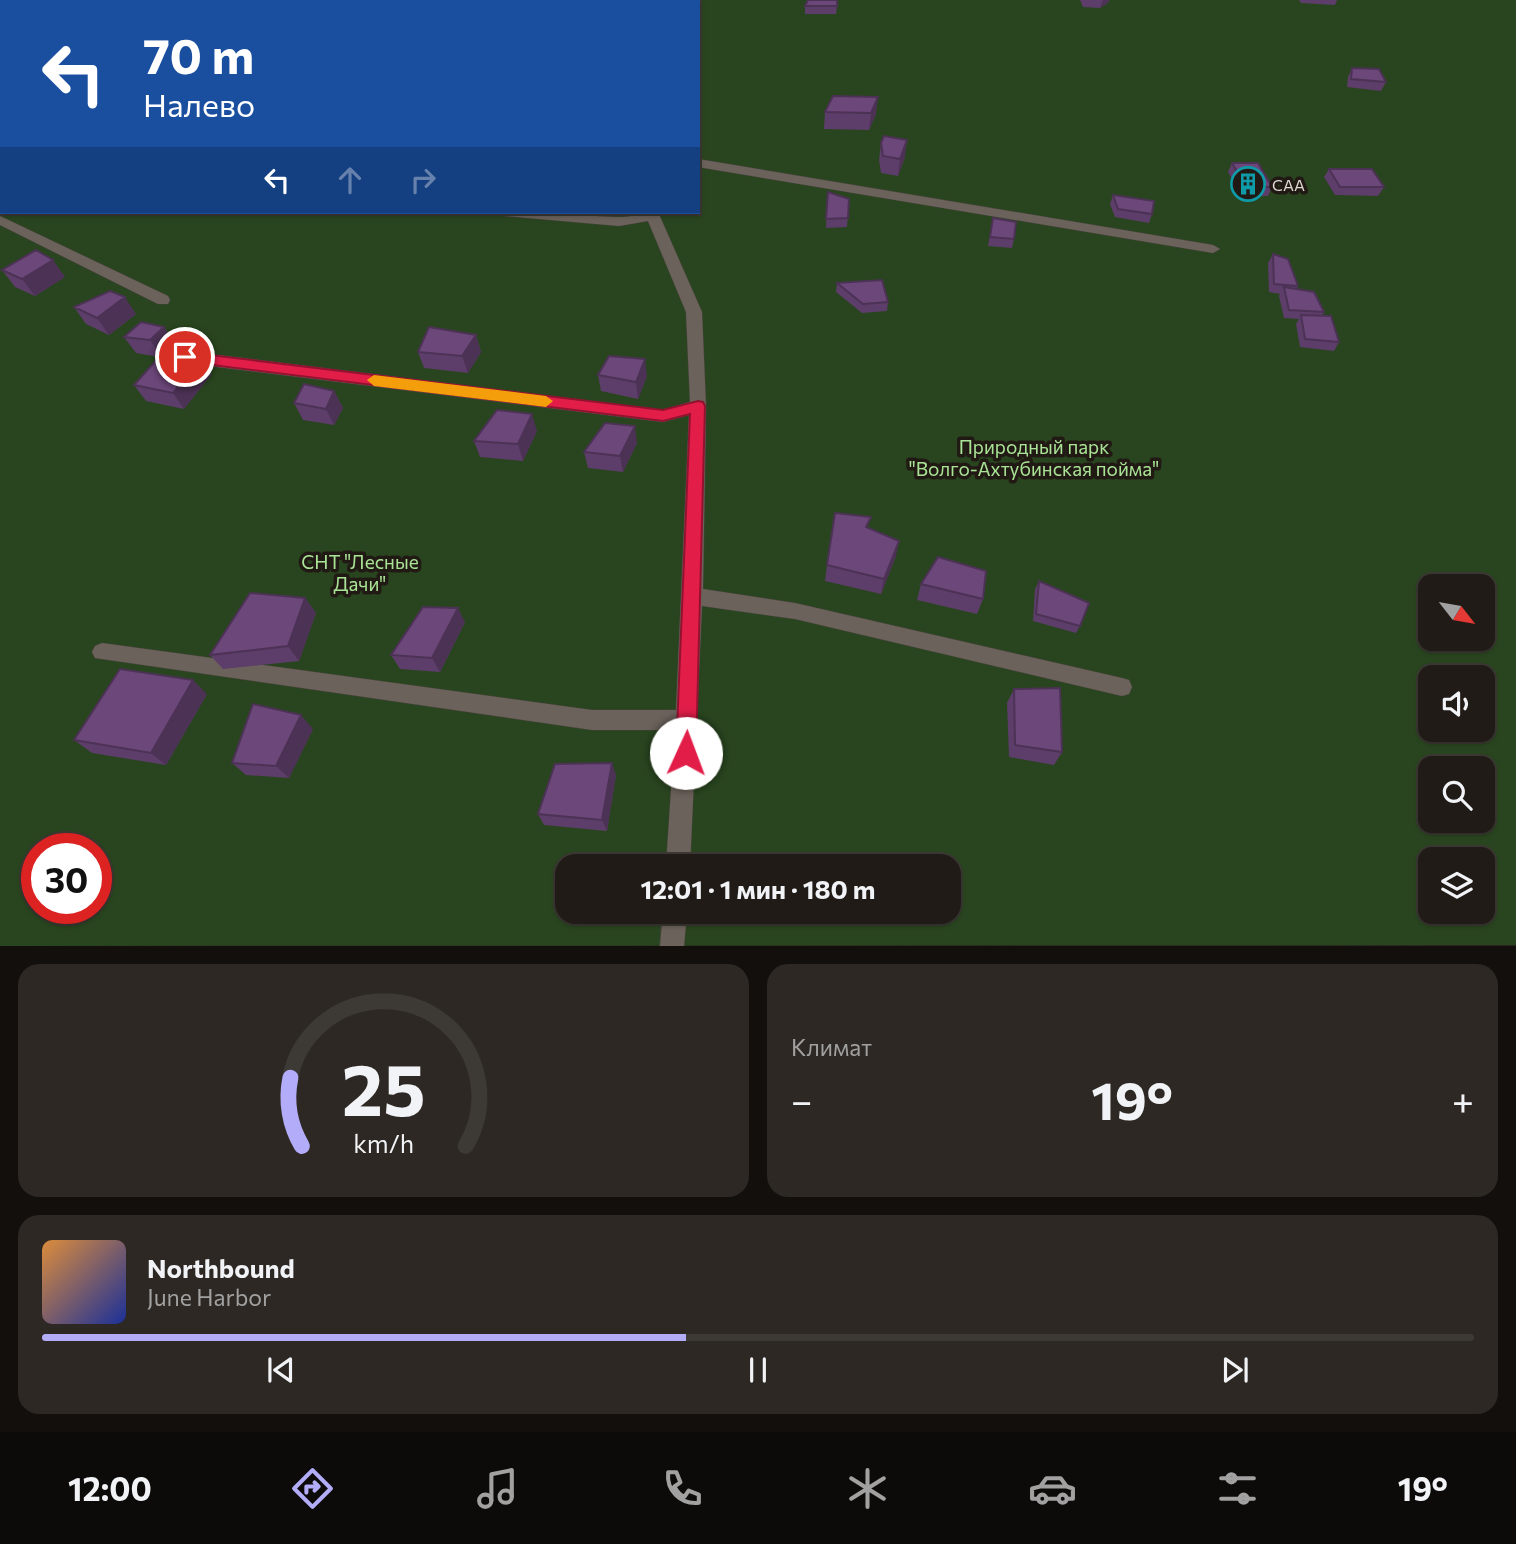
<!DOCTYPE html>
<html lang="ru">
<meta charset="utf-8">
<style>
body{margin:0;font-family:Commissioner,sans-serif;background:#2d2823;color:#f1f3f6;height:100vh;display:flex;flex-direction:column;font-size:26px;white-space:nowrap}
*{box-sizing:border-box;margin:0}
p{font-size:23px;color:#a2a1a1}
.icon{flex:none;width:38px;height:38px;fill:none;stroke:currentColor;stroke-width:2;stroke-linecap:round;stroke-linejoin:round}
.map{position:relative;height:946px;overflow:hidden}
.drawer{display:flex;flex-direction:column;gap:18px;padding:18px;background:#120f0c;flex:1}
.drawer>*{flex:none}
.banner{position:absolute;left:0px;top:0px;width:700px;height:214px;box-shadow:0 2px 5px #0004,0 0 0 2px #3d3935;background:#1a4fa0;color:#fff;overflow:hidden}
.needle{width:46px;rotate:121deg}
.controls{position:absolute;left:1418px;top:574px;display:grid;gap:14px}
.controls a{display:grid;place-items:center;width:77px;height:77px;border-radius:14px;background:#201b16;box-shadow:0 2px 5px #0004,0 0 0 2px #3d3935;font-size:35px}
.speed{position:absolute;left:21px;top:833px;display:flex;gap:14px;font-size:35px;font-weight:700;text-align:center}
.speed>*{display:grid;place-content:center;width:91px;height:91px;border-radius:50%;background:#201b16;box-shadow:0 2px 5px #0004,0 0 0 2px #3d3935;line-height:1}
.speed .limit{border:10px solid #d22;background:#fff;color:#111}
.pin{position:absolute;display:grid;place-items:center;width:60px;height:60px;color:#fff;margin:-30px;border:4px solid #fff;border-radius:50%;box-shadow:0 2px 7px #0007}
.me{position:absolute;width:77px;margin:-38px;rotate:2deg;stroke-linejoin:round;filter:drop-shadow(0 0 5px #0008)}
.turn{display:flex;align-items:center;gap:24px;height:147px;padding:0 28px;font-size:32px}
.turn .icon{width:91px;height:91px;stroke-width:2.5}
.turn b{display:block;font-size:49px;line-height:60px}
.lanes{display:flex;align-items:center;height:66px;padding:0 28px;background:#0003;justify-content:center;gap:35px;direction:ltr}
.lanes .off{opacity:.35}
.big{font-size:52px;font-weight:700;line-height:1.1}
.drawer .card{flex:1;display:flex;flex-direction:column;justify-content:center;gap:10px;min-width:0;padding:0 24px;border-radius:21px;background:#2d2823}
.drawer .dial{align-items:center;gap:0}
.dial svg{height:182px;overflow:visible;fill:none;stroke:#3d3935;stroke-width:7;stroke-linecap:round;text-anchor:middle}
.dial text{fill:#f1f3f6;stroke:none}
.song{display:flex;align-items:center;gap:21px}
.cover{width:84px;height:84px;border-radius:10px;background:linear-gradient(135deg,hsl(30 70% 55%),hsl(230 70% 35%))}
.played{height:7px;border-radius:4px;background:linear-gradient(90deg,#b3adf9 45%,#3d3935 45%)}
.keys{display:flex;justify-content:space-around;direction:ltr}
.heat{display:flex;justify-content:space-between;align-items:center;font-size:38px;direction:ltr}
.drawer .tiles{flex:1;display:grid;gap:18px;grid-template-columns:1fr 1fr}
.card:last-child{grid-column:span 2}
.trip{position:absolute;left:555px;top:854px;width:406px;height:70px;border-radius:21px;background:#201b16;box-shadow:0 2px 5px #0004,0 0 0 2px #3d3935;font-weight:700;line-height:70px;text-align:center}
.tab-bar{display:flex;height:112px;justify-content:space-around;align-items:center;background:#0d0b09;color:#a2a1a1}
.tab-bar .icon{width:49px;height:49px}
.tab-bar .selected{color:#b3adf9}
.tab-bar b{font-size:32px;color:#f1f3f6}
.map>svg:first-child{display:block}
.green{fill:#29451f;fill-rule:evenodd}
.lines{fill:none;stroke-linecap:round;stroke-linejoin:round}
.minor-casing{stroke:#48423c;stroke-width:1}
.minor{fill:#6b625b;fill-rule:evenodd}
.wall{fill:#5d3d69}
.shaded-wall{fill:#4c3255}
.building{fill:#6c477a;stroke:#4c3255;stroke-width:2}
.route{fill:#e11d48;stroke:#92132f;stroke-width:2}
.slow{fill:#f59e0b}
.labels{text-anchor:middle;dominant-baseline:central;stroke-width:7;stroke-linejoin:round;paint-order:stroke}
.far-poi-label{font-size:16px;fill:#ddd8d3;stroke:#211a14;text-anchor:start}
.park-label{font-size:19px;fill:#a9e395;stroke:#211a14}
</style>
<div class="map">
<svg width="1516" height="946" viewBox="0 0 1516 946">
<rect width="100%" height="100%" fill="#2b241d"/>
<path class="green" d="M 0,0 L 1516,0 L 1516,945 L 0,946 ZM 2,2 L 698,2 L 698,212 L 2,212 ZM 1430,586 L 1482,586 L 1482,639 L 1430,639 ZM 1430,677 L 1482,677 L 1482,730 L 1430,730 ZM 1430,768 L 1482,768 L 1482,821 L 1430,821 ZM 37,849 L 96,849 L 96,908 L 37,908 ZM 1430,859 L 1482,859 L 1482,912 L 1430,912 ZM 567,866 L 948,866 L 948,912 L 567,912 Z"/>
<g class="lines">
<g class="minor-casing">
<path id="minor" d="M 653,0 L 664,0 L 652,2 Z
M 2,144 L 2,152 L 0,153 L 0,145 Z
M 698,159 L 1213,245 L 1220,249 L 1213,253 L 698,167 Z
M 498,212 C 538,210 576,216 616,217 C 632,218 644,211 658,212 L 702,312 L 706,406 L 703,589 L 795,603 L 1122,678 L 1129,680 L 1132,687 L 1129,694 L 1122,696 L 795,619 L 702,606 L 690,866 L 666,866 L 675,730 L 592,730 L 95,658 L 92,652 L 95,646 L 102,643 L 592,710 L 676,710 L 689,415 L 663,422 L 185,363 L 177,357 L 185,351 L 663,410 L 690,402 L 686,312 L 648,221 L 619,226 L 505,216 Z
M 0,216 L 168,296 L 170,300 L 168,304 L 158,304 L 0,225 Z
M 663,912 L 687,912 L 684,946 L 660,946 Z"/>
</g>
<use href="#minor" class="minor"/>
</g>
<path class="wall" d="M 1080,0 L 1109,0 L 1108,3 L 1100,8 L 1083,7 Z
M 1299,0 L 1337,0 L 1335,5 L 1301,3 Z
M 805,6 L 837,6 L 836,14 L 805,14 Z
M 1352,68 L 1386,82 L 1381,91 L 1347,87 L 1348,77 Z
M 825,112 L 876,114 L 869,130 L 824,129 Z
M 881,143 L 905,157 L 898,176 L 881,173 L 879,160 Z
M 1232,163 L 1272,187 L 1268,196 L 1242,196 L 1228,172 Z
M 1329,169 L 1384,187 L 1378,196 L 1335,195 L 1324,177 Z
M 828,192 L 849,199 L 847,227 L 826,228 Z
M 1113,195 L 1152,214 L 1149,223 L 1115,217 L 1110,204 Z
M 993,218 L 1014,239 L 1012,248 L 988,246 Z
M 1273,254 L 1298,286 L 1296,289 L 1324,312 L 1322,315 L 1339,342 L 1334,351 L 1300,347 L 1296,324 L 1299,319 L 1284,318 L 1279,296 L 1280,294 L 1269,292 L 1268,263 Z
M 2,270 L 65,277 L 35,296 L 15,287 Z
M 837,283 L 888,302 L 887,311 L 862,313 L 836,292 Z
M 74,307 L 136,314 L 109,335 L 86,324 Z
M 164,327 L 175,344 L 162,357 L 201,358 L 211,375 L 184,409 L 146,401 L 134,385 L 159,357 L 136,353 L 124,337 Z
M 476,335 L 481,352 L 468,373 L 424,368 L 418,352 Z
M 598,375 L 647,376 L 638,399 L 601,391 Z
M 334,391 L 343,408 L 334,425 L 303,420 L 294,403 Z
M 537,431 L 523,461 L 480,457 L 474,441 Z
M 637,443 L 623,472 L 588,468 L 584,452 Z
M 896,556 L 881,594 L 825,581 L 827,565 Z
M 1039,581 L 1080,626 L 1076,633 L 1033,621 L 1035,589 Z
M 921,584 L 983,599 L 977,614 L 917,600 Z
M 305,598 L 316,613 L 299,661 L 223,669 L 210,655 Z
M 465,622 L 440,672 L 400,669 L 391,655 Z
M 1014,689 L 1062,752 L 1054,765 L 1009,757 L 1007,703 Z
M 207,694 L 166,765 L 92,753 L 74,740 Z
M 313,729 L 289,778 L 246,775 L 232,763 Z
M 616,775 L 607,831 L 544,825 L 538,814 Z"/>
<path class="shaded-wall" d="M 1103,0 L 1109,0 L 1108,3 L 1100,8 Z
M 878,97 L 876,114 L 869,130 L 871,113 Z
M 907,140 L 905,157 L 898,176 L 900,159 Z
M 53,260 L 65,277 L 35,296 L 22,279 Z
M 125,297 L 136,314 L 109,335 L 97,318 Z
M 164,327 L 175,344 L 162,357 L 150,340 Z
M 476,335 L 481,352 L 468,373 L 462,356 Z
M 201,358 L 211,375 L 184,409 L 173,393 Z
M 645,359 L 647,376 L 638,399 L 636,382 Z
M 334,391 L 343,408 L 334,425 L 326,409 Z
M 532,414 L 537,431 L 523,461 L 518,444 Z
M 635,426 L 637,443 L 623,472 L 620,456 Z
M 899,541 L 896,556 L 881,594 L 884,579 Z
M 305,598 L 316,613 L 299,661 L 288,646 Z
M 458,608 L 465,622 L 440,672 L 432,658 Z
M 193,680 L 207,694 L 166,765 L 151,753 Z
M 301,715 L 313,729 L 289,778 L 276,766 Z
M 612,763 L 616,775 L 607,831 L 602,820 Z"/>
<path class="building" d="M 808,0 L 837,0 L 837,6 L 805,6 Z
M 1352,68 L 1379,69 L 1386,82 L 1351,79 Z
M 833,96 L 878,97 L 871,113 L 825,112 Z
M 884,136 L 907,140 L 900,159 L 883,156 L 881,143 Z
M 1232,163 L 1258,163 L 1272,187 L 1246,187 Z
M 1329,169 L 1372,169 L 1384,187 L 1340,187 Z
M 828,192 L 849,199 L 848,218 L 826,219 Z
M 1113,195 L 1154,201 L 1152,214 L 1118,209 Z
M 993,218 L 1016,222 L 1014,239 L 990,237 Z
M 36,250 L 53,260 L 22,279 L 2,270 Z
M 1273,254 L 1288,259 L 1298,286 L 1274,284 Z
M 882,280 L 888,302 L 863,304 L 837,283 Z
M 1284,287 L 1314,292 L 1324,312 L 1289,310 Z
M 110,291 L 125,297 L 97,318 L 74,307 Z
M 1301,315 L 1331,316 L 1339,342 L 1305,339 Z
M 141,322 L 164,327 L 150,340 L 124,337 Z
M 429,327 L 476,335 L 462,356 L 418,352 Z
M 609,356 L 645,359 L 636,382 L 598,375 Z
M 159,357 L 201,358 L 173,393 L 134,385 Z
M 304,384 L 334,391 L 326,409 L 294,403 Z
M 497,410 L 532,414 L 518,444 L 474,441 Z
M 605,423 L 635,426 L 620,456 L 584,452 Z
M 835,513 L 871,517 L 866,527 L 899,541 L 884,579 L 827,565 Z
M 938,557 L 986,571 L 983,599 L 921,584 Z
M 1039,581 L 1089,603 L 1080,626 L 1036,614 Z
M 250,593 L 305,598 L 288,646 L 210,655 Z
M 423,607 L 458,608 L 432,658 L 391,655 Z
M 120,669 L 193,680 L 151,753 L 74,740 Z
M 1060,688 L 1062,752 L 1015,745 L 1014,689 Z
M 253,704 L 301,715 L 276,766 L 232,763 Z
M 612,763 L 602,820 L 538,814 L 555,764 Z"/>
<path class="route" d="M 185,352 L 663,410 L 698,401 L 703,402 L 705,406 L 696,753 L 693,760 L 686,762 L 679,760 L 676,753 L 690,414 L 663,421 L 180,361 L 178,357 Z"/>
<path class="slow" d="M 374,375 L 546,396 L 553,401 L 546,407 L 374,386 L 367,380 Z"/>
<defs>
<g id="building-ring" transform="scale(1.75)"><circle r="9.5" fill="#211a14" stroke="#0f9aa8" stroke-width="1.5"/><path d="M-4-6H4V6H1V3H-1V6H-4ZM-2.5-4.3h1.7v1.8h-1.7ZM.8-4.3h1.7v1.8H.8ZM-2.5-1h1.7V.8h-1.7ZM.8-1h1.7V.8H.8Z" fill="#0f9aa8"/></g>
</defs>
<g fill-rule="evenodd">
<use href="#building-ring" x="1248" y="184"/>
</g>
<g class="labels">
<g class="far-poi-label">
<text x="1272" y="184">САА</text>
</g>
<g class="park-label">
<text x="1034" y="446">Природный парк<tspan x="1034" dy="22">"Волго-Ахтубинская пойма"</tspan></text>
<text x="360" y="561">СНТ "Лесные<tspan x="360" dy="22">Дачи"</tspan></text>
</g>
</g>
</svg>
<div class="controls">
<a><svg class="needle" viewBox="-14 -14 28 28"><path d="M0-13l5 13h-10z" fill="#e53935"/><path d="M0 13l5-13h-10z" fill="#a2a1a1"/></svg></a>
<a><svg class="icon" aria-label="sound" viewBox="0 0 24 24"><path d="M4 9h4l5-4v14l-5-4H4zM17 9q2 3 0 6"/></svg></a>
<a><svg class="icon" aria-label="search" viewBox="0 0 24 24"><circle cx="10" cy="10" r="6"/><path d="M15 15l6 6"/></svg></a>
<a><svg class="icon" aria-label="layers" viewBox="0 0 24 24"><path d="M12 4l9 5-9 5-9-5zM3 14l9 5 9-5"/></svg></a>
</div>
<div class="speed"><div class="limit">30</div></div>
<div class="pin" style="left:185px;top:357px;background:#d93025"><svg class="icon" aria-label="arrive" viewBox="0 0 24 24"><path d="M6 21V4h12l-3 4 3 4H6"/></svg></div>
<svg class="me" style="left:686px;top:753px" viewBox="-20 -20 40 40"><circle r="19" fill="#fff"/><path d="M0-13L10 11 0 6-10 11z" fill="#e11d48"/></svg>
<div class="trip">12:01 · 1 мин · 180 m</div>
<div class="banner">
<div class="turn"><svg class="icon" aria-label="left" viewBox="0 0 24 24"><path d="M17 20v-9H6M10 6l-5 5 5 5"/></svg><div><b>70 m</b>Налево</div></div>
<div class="lanes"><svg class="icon" aria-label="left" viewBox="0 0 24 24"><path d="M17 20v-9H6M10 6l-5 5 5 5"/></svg><svg class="icon off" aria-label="ahead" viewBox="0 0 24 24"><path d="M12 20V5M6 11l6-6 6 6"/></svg><svg class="icon off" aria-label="right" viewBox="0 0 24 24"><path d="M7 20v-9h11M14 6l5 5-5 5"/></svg></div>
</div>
</div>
<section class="drawer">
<div class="tiles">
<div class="card dial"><svg viewBox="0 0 100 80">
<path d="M14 69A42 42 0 1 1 86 69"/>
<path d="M14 69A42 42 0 0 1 9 39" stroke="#b3adf9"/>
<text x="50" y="56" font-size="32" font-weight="700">25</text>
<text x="50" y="72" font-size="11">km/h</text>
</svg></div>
<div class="card"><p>Климат</p>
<div class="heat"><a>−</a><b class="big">19°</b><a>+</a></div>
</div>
<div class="card">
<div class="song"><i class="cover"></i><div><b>Northbound</b><p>June Harbor</p></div></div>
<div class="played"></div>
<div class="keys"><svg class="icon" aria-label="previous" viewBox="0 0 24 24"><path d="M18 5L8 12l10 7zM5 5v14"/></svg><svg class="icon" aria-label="pause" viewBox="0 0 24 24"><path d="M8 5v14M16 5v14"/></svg><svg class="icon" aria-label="next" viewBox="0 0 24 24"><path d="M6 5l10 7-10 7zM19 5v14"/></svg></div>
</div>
</div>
</section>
<nav class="tab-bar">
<b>12:00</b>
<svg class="icon selected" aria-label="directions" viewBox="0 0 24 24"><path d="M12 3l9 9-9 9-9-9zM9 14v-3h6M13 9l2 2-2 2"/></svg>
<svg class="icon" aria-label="music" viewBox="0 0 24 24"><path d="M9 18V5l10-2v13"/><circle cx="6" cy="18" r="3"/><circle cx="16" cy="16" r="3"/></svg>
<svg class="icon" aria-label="phone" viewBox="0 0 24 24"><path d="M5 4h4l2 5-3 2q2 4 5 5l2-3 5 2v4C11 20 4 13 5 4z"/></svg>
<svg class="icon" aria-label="climate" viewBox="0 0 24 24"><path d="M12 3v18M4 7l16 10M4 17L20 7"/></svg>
<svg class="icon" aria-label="car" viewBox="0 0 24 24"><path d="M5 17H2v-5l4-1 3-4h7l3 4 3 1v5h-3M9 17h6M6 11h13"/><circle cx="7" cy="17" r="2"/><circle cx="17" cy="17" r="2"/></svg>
<svg class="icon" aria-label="filters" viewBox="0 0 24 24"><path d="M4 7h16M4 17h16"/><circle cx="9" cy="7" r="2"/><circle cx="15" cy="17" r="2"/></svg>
<b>19°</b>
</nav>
